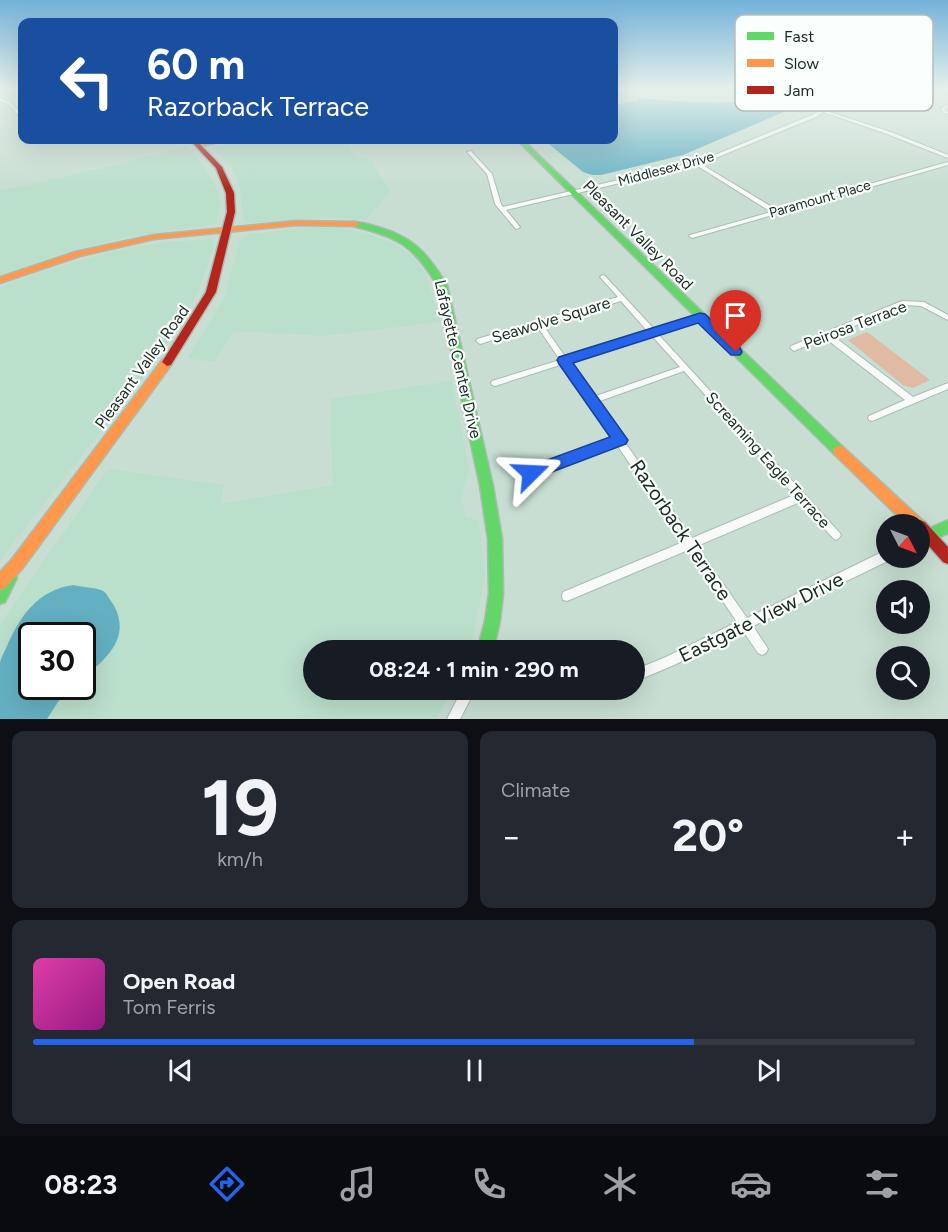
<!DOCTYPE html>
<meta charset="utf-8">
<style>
body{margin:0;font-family:Figtree,sans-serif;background:#242831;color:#f1f3f6;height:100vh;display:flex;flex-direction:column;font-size:22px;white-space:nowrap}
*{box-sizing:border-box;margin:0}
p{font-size:20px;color:#9ea1a6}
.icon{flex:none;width:33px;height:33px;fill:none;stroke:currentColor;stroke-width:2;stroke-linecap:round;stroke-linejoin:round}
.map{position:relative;height:719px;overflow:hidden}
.sheet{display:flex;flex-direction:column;gap:12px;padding:12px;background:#0d0f14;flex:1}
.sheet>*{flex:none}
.banner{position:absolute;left:18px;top:18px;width:600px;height:126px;border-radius:12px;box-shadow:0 6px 24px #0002;background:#1a4fa0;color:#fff;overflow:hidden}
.needle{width:39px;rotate:132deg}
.tools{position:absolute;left:876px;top:514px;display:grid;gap:12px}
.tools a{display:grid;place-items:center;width:54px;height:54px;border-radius:50%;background:#171b24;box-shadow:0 6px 24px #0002;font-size:30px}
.speed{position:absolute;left:18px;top:622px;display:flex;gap:12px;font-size:30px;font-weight:700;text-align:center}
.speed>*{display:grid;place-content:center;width:78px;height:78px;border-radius:50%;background:#171b24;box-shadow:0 6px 24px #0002;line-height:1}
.speed .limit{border:3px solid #111;border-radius:9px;background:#fff;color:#111}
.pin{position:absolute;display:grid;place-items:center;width:51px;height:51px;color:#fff;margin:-62px -26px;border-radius:50% 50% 50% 0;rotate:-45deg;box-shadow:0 0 6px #0007}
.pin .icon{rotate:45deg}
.me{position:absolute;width:66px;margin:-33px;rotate:69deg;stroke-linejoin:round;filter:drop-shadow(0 0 4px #0008)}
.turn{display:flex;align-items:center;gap:21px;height:126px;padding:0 30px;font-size:27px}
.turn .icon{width:78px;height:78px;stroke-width:2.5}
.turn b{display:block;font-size:42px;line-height:51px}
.big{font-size:45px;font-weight:700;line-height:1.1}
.sheet .widget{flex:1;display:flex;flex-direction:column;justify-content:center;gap:9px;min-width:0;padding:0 21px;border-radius:12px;background:#242831}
.sheet .dial{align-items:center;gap:0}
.dial b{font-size:78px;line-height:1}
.song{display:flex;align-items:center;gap:18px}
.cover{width:72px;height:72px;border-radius:9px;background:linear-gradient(135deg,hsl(320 70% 55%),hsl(310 70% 35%))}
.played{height:6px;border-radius:3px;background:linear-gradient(90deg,#2563eb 75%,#363941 75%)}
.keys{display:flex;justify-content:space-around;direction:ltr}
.heat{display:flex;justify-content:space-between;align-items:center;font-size:33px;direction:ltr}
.sheet .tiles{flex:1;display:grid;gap:12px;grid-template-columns:1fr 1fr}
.widget:last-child{grid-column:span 2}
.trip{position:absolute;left:303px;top:640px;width:342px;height:60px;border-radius:30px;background:#171b24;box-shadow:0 6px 24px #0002;font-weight:700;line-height:60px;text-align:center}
.tab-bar{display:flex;height:96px;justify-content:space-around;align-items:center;background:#090b0e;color:#9ea1a6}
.tab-bar .icon{width:42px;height:42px}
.tab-bar .active{color:#2563eb}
.tab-bar b{font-size:27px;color:#f1f3f6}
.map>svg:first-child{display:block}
.built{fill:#badfcb;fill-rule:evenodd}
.green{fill:#e0baa3}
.water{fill:#64b0c3}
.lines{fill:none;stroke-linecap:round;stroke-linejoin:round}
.street-casing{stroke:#aabcb2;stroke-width:2}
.fast-casing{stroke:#aabcb2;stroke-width:3}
.slow-casing{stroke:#aabcb2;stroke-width:3}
.jam-casing{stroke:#aabcb2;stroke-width:3}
.street{fill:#f7faf8;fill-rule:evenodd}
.fast{fill:#63d668;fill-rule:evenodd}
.slow{fill:#ff974d;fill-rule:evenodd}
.jam{fill:#b3261e;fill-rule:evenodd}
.route{fill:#2563eb;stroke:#184099;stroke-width:1.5}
.labels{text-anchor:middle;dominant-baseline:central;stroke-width:4.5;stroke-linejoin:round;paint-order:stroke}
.far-street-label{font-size:14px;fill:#1a2a22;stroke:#fafefc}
.street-label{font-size:16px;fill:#1a2a22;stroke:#fafefc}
.near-street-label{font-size:20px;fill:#1a2a22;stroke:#fafefc}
.key{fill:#fafefc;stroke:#b7bebb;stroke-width:1.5}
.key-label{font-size:16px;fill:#1a2a22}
</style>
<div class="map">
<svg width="948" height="719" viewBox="0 0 948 719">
<rect width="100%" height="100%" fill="#c8ded2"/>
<path class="built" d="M 241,140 L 345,140 L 355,157 L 371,159 L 390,191 L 366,220 L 325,217 L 252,223 L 244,222 L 239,183 L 230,165 L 215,149 L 220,144 Z
M 188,146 L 215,183 L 220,206 L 216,224 L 127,237 L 69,251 L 0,275 L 0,191 L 124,163 Z
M 313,227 L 340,228 L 369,234 L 392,243 L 412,256 L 425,272 L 440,322 L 324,336 L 234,331 L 214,362 L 187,358 L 224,299 L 240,240 L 250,234 Z
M 212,239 L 215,243 L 197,295 L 155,362 L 0,560 L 0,287 L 51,269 L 109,252 L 167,242 Z
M 452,381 L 469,470 L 461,496 L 466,517 L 479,521 L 485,576 L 470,651 L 314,651 L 314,690 L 452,690 L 436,719 L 0,719 L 0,624 L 108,469 L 224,485 L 221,504 L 333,485 L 330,399 ZM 32,636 L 82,636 L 82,687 L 32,687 Z"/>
<path class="green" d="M 867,332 L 930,380 L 913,388 L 903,385 L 848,340 Z"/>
<path class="water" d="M 779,88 L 788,88 L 783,92 L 785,94 L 799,92 L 810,97 L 800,105 L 683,155 L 601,175 L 592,175 L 583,172 L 544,140 L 614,140 L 614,105 L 636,101 L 638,98 C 664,100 765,111 779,88 Z
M 73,585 C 81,587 92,587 101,590 C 107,592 109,599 113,604 C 132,637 107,658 83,678 L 82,636 L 32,636 L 32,687 L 72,687 L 58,702 L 47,719 L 0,719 C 0,702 0,680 0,663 C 1,657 5,651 7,646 C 20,616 38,590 73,585 Z"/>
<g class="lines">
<g class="street-casing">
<path id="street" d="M 848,88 L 853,88 L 836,105 L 826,111 L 891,132 L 948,155 L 948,158 L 887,134 L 823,112 L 816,117 L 701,164 L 777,210 L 948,162 L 948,165 L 692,238 L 689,236 L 690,235 L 771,212 L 696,165 L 506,210 L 520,227 L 517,229 L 515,228 L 495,204 L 487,174 L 467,152 L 471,151 L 492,174 L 501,204 L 503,207 L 700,161 L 812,115 L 834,103 Z
M 934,88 L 941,88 L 948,91 L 948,93 Z
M 0,98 L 10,102 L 22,114 L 22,117 L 20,117 L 8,104 L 0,101 Z
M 948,105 L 948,107 L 945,109 L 948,113 L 944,114 L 941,108 Z
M 603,275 L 605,276 L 655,330 L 700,316 L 702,316 L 703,318 L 702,320 L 658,334 L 839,532 L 841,535 L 839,538 L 836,540 L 833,538 L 800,502 L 697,546 L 747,618 L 882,552 L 886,551 L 886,558 L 890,558 L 890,560 L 753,626 L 768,649 L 766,653 L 762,655 L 758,653 L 743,631 L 674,665 L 634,682 L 634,670 L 666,657 L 737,622 L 688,550 L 567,601 L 563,600 L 562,596 L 563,592 L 683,542 L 617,445 L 530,477 L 527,476 L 526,473 L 527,470 L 613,439 L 563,364 L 495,386 L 492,385 L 491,383 L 492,381 L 560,360 L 537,326 L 480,344 L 476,341 L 477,339 L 618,297 L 601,278 L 600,277 L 601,276 ZM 621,301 L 648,332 L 566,358 L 543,325 ZM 652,336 L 680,367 L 593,397 L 569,362 ZM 684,371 L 794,495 L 692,538 L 624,441 L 623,437 L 621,437 L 597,402 Z
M 902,301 L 924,302 L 948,315 L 948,320 L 921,306 L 905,305 L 832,335 L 913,397 L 948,383 L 948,389 L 872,421 L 869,420 L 868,418 L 869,416 L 905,400 L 825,338 L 794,351 L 790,348 L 791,346 Z
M 462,690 L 475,690 L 460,719 L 447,719 Z"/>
</g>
<g class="fast-casing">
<path id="fast" d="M 517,140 L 523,140 L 843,447 L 845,451 L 843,455 L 839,456 L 835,455 Z
M 353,222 C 362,222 372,225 381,228 C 415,238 429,256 447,285 L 493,486 L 502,539 L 503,593 L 500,621 L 493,651 L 477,651 L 485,621 L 489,593 L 488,539 L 480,486 L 437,285 C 413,245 398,237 353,226 Z
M 948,520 L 948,533 L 928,543 L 923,541 L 921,536 L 923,531 Z
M 10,571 L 15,573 L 17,578 L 5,602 L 0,604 C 0,592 0,576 10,571 Z"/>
</g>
<g class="slow-casing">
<path id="slow" d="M 216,140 L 226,140 L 199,147 L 196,145 Z
M 296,221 L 356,222 L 360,224 L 356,226 L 296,225 L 154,239 L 80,256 L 0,283 L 0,277 L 75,252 L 154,235 Z
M 167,358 L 172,362 L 171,365 L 22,569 L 5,588 L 0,590 L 0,572 L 12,559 L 163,359 Z
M 839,446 L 843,447 L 922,520 L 924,525 L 922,530 L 920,530 L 920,525 L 907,525 L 835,455 L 833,451 L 835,447 Z"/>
</g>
<g class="jam-casing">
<path id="jam" d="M 190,140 L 196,140 L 222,167 L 234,193 L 235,212 L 216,292 L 171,365 L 167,366 L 162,362 L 206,292 L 227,212 L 226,193 L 216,168 Z
M 920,520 L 925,522 L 948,547 L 948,564 L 943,562 L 920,536 L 920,525 L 914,525 L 915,522 Z"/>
</g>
<use href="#street" class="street"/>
<use href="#fast" class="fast"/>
<use href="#slow" class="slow"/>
<use href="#jam" class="jam"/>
</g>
<linearGradient id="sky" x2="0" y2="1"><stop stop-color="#73b2d9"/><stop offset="0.47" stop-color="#e6f0eb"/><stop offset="1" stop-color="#e6f0eb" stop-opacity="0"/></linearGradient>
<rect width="948" height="189" fill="url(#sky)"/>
<path class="route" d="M 700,313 L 705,314 L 740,348 L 742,352 L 740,355 L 731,355 L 698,323 L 573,363 L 628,440 L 626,444 L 536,478 L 531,481 L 525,478 L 522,473 L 525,468 L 610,437 L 559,364 L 557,360 L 559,357 Z"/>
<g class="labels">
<g class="far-street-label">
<text transform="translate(666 169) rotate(-15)">Middlesex Drive</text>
<text transform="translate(820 199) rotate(-16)">Paramount Place</text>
</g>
<g class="street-label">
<text transform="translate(638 235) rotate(45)">Pleasant Valley Road</text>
<text transform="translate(551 320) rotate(-17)">Seawolve Square</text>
<text transform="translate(855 325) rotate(-21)">Peirosa Terrace</text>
<text transform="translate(458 359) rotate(77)">Lafayette Center Drive</text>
<text transform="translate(142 367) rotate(-54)">Pleasant Valley Road</text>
<text transform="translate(768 460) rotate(48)">Screaming Eagle Terrace</text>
</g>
<g class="near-street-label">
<text transform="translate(681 530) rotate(56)">Razorback Terrace</text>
<text transform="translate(761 617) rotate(-26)">Eastgate View Drive</text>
</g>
</g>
<rect x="735" y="15" width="198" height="96" rx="9" class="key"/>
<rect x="747" y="32" width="27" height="8" fill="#63d668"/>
<rect x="747" y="59" width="27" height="8" fill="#ff974d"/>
<rect x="747" y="86" width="27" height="8" fill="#b3261e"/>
<g class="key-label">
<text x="784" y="42">Fast</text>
<text x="784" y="69">Slow</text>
<text x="784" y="96">Jam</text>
</g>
</svg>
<div class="tools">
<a><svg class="needle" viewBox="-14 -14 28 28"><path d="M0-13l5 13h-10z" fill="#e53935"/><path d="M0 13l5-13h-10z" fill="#9ea1a6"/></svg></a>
<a><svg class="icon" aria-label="sound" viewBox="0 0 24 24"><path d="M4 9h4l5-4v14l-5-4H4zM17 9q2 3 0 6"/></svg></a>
<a><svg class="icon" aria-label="search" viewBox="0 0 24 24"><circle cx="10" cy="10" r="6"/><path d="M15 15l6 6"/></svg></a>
</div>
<div class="speed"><div class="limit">30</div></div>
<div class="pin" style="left:736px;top:352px;background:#d93025"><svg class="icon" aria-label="arrive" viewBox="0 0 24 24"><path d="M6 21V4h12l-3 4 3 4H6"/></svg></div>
<svg class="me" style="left:531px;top:473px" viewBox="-20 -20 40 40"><path d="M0-17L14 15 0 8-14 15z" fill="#2563eb" stroke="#fff" stroke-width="4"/></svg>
<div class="trip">08:24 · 1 min · 290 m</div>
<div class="banner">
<div class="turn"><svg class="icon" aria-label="left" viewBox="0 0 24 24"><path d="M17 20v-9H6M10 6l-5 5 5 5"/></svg><div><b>60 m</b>Razorback Terrace</div></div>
</div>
</div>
<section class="sheet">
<div class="tiles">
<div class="widget dial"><b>19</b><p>km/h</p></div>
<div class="widget"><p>Climate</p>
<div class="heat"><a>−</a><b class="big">20°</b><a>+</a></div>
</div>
<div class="widget">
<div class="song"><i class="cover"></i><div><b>Open Road</b><p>Tom Ferris</p></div></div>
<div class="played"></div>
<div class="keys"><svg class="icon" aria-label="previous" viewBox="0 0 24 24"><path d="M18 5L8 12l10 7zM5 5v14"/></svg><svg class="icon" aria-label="pause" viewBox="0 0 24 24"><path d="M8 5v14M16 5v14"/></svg><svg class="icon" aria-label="next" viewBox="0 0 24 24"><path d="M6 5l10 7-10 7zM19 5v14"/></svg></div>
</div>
</div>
</section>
<nav class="tab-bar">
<b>08:23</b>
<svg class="icon active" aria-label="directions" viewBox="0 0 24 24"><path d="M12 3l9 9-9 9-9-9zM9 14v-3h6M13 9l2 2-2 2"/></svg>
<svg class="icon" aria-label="music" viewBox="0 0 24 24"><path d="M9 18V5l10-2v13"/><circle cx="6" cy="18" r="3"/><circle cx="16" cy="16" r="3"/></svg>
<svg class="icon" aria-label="phone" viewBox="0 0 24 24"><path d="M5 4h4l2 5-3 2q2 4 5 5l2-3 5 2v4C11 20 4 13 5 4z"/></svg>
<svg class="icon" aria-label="climate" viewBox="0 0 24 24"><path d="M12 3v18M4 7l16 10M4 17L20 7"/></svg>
<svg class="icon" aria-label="car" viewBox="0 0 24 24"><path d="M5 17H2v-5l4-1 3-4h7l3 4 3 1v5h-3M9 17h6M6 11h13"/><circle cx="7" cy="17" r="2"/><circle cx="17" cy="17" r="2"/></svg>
<svg class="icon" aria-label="filters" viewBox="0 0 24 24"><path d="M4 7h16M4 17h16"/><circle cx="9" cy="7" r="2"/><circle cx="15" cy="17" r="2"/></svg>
</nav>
